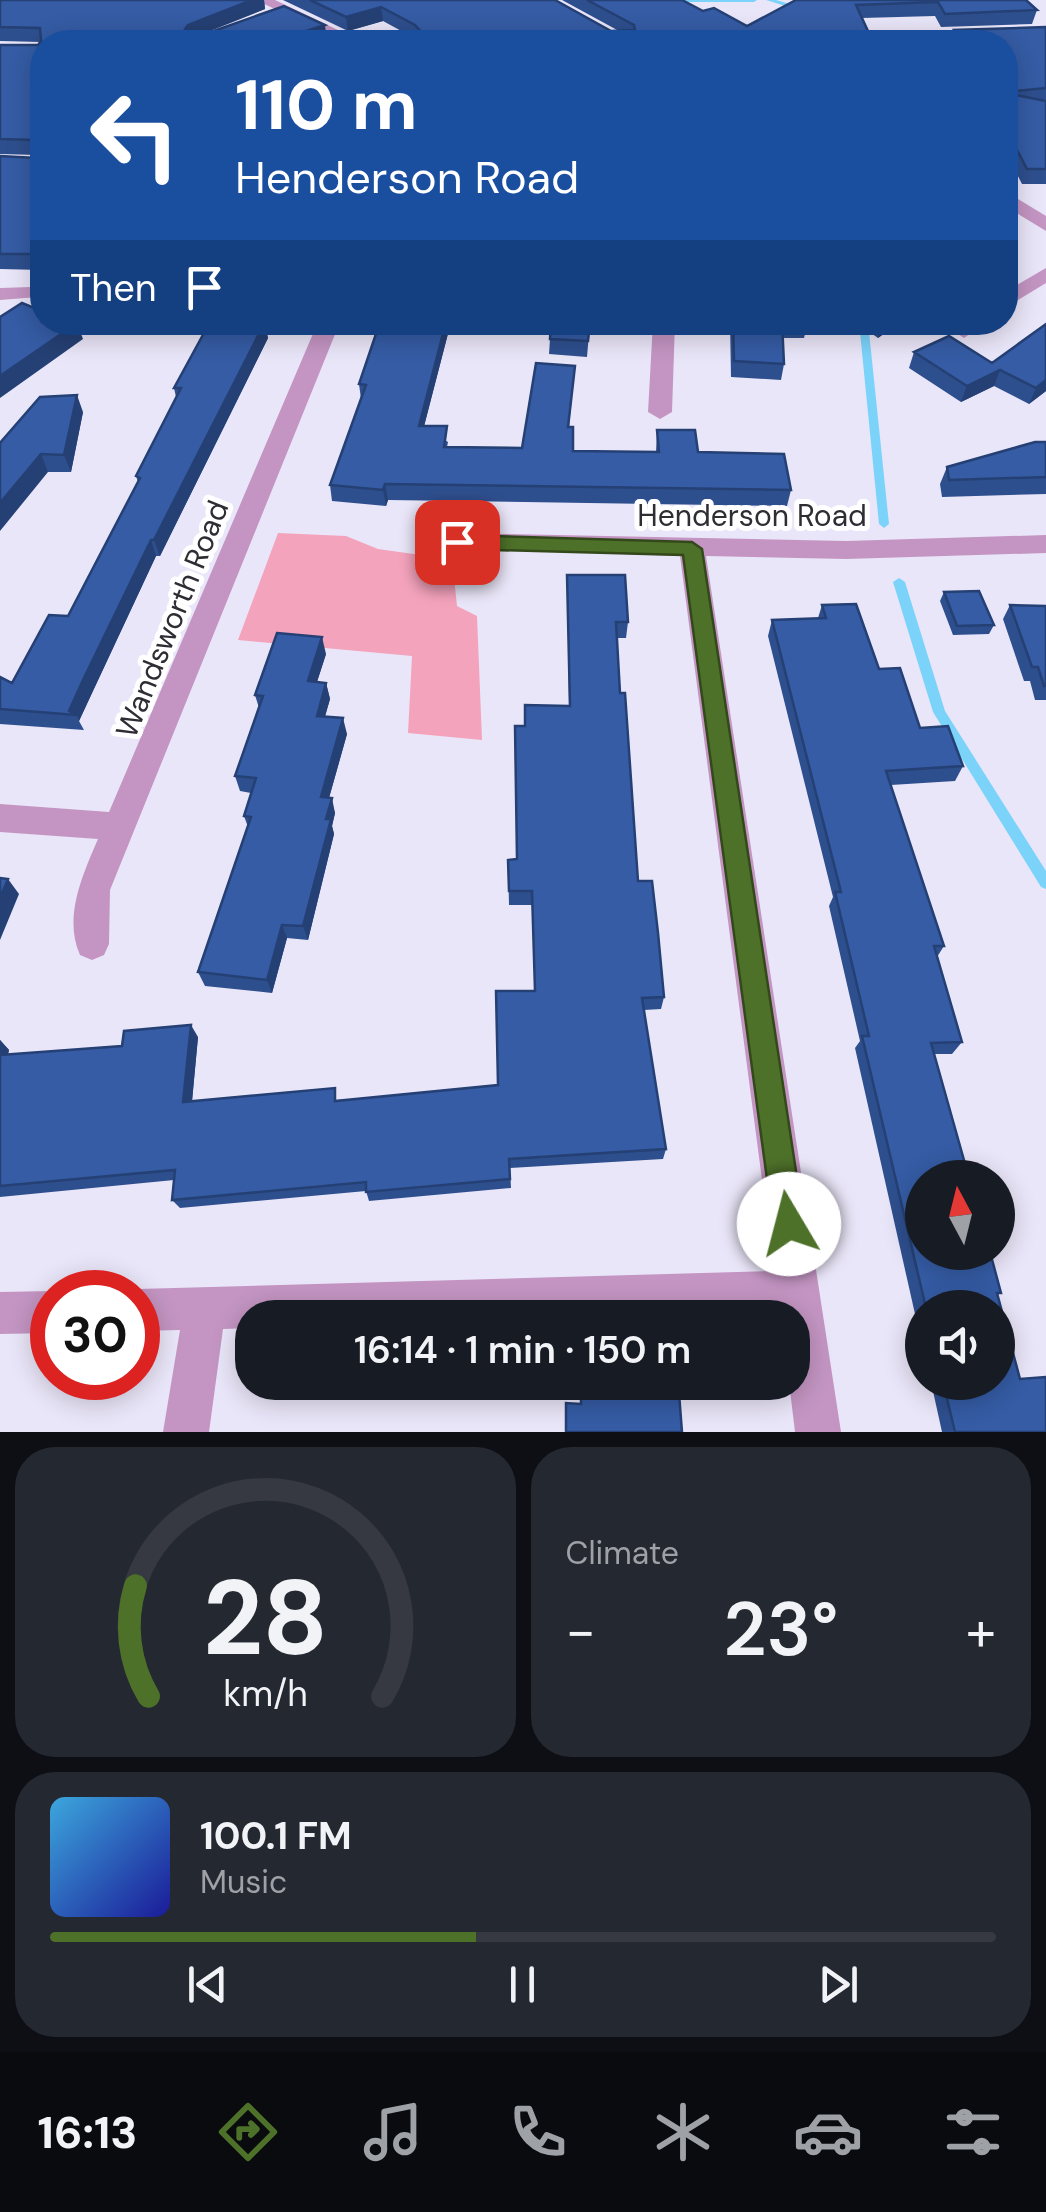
<!DOCTYPE html>
<meta charset="utf-8">
<style>
body{margin:0;font-family:"DM Sans",sans-serif;background:#242831;color:#f1f3f6;height:100vh;display:flex;flex-direction:column;font-size:38px;white-space:nowrap}
*{box-sizing:border-box;margin:0}
p{font-size:32px;color:#9ea1a6}
.icon{flex:none;width:55px;height:55px;fill:none;stroke:currentColor;stroke-width:2;stroke-linecap:round;stroke-linejoin:round}
.map{position:relative;height:1432px;overflow:hidden}
.details{display:flex;flex-direction:column;gap:15px;padding:15px;background:#0d0f14;flex:1}
.details>*{flex:none}
.top-card{position:absolute;left:30px;top:30px;width:988px;height:305px;border-radius:40px;box-shadow:0 5px 25px #0003;background:#1a4fa0;color:#fff;overflow:hidden}
.needle{width:65px;rotate:353deg}
.tools{position:absolute;left:905px;top:1160px;display:grid;gap:20px}
.tools a{display:grid;place-items:center;width:110px;height:110px;border-radius:50%;background:#171b24;box-shadow:0 5px 25px #0003;font-size:50px}
.speed{position:absolute;left:30px;top:1270px;display:flex;gap:20px;font-size:50px;font-weight:700;text-align:center}
.speed>*{display:grid;place-content:center;width:130px;height:130px;border-radius:50%;background:#171b24;box-shadow:0 5px 25px #0003;line-height:1}
.speed .limit{border:15px solid #d22;background:#fff;color:#111}
.pin{position:absolute;display:grid;place-items:center;width:85px;height:85px;color:#fff;margin:-42px;border-radius:20px;box-shadow:0 5px 15px #0006}
.me{position:absolute;width:110px;margin:-55px;rotate:352deg;stroke-linejoin:round;filter:drop-shadow(0 0 8px #0008)}
.turn{display:flex;align-items:center;gap:35px;height:210px;padding:0 40px;font-size:45px}
.turn .icon{width:130px;height:130px;stroke-width:2.5}
.turn b{display:block;font-size:70px;line-height:85px}
.then{display:flex;align-items:center;height:95px;padding:0 40px;background:#0003;gap:20px;font-size:38px}
.big{font-size:75px;font-weight:600;line-height:1.1}
.details .tile{flex:1;display:flex;flex-direction:column;justify-content:center;gap:15px;min-width:0;padding:0 35px;border-radius:40px;background:#242831}
.details .dial{align-items:center;gap:0}
.dial svg{height:260px;overflow:visible;fill:none;stroke:#363941;stroke-width:7;stroke-linecap:round;text-anchor:middle}
.dial text{fill:#f1f3f6;stroke:none}
.song{display:flex;align-items:center;gap:30px}
.cover{width:120px;height:120px;border-radius:15px;background:linear-gradient(135deg,hsl(200 70% 55%),hsl(240 70% 35%))}
.played{height:10px;border-radius:5px;background:linear-gradient(90deg,#4e7129 45%,#363941 45%)}
.keys{display:flex;justify-content:space-around;direction:ltr}
.heat{display:flex;justify-content:space-between;align-items:center;font-size:55px;direction:ltr}
.details .tiles{flex:1;display:grid;gap:15px;grid-template-columns:1fr 1fr}
.tile:last-child{grid-column:span 2}
.trip{position:absolute;left:235px;top:1300px;width:575px;height:100px;border-radius:40px;background:#171b24;box-shadow:0 5px 25px #0003;font-weight:600;line-height:100px;text-align:center}
.dock{display:flex;height:160px;justify-content:space-around;align-items:center;background:#090b0e;color:#9ea1a6}
.dock .icon{width:70px;height:70px}
.dock .selected{color:#4e7129}
.dock b{font-size:45px;color:#f1f3f6}
.map>svg:first-child{display:block}
.green{fill:#f4a3bc}
.lines{fill:none;stroke-linecap:round;stroke-linejoin:round}
.stream{fill:#7cd3fa;fill-rule:evenodd}
.street{fill:#c495c3;fill-rule:evenodd}
.wall{fill:#2e4f8e}
.shaded-wall{fill:#254074}
.building{fill:#355ca5;stroke:#254074;stroke-width:2.5}
.route{fill:#4e7129;stroke:#33491b;stroke-width:2.5}
.labels{text-anchor:middle;dominant-baseline:central;stroke-width:10;stroke-linejoin:round;paint-order:stroke}
.street-label{font-size:30px;fill:#2e2d34;stroke:#fff}
</style>
<div class="map">
<svg width="1046" height="1432" viewBox="0 0 1046 1432">
<rect width="100%" height="100%" fill="#eae6f9"/>
<path class="green" d="M 278,533 L 346,536 L 378,549 L 442,558 L 453,567 L 457,606 L 477,616 L 482,740 L 408,733 L 412,656 L 238,640 Z"/>
<g class="lines">
<path class="stream" d="M 684,0 L 757,0 L 754,2 L 687,2 Z
M 766,0 L 776,0 L 797,6 L 808,42 L 802,42 L 792,8 Z
M 859,322 L 868,322 L 889,524 L 884,528 L 879,524 Z
M 899,578 L 905,582 L 945,711 L 1046,871 L 1046,889 L 1041,887 L 933,712 L 893,582 Z"/>
<path class="street" d="M 256,0 L 275,0 L 363,42 L 343,42 Z
M 1046,27 L 1046,37 L 898,42 L 919,32 Z
M 1005,191 L 1046,216 L 1046,231 L 1005,206 Z
M 1046,268 L 1046,283 L 1005,308 L 1005,292 Z
M 31,287 L 38,289 L 41,293 L 38,297 L 0,300 L 0,288 Z
M 318,322 L 340,322 L 110,890 L 109,944 L 104,955 L 92,960 L 80,955 C 63,917 83,874 98,839 L 0,832 L 0,804 L 109,812 Z
M 653,322 L 675,322 L 672,412 L 660,419 L 648,412 Z
M 962,322 L 987,322 L 964,338 L 953,331 Z
M 457,533 L 846,541 L 1046,535 L 1046,553 L 846,559 L 706,556 L 841,1432 L 795,1432 L 789,1382 L 792,1382 L 792,1318 L 780,1318 L 780,1313 L 614,1318 L 252,1318 L 252,1328 L 223,1329 L 209,1432 L 163,1432 L 180,1330 L 138,1331 L 138,1292 L 129,1292 L 138,1289 L 774,1271 L 680,556 L 448,548 L 444,542 L 448,536 Z
M 52,1291 L 57,1292 L 52,1292 L 52,1333 L 0,1334 L 0,1292 Z"/>
</g>
<path class="wall" d="M 0,0 L 264,0 L 265,9 L 208,32 L 325,25 L 326,39 L 42,42 L 42,270 L 0,269 L 0,156 L 37,158 L 37,155 L 0,154 L 0,45 L 38,45 L 40,42 L 0,41 Z
M 283,0 L 555,0 L 611,31 L 619,31 L 562,0 L 682,0 L 703,11 L 747,26 L 796,0 L 1026,0 L 1037,10 L 1032,24 L 941,27 L 935,16 L 862,18 L 873,42 L 419,42 L 416,39 L 383,21 L 348,31 Z
M 1046,27 L 1046,184 L 1022,184 L 1005,151 L 1005,42 L 950,42 L 954,30 Z
M 380,322 L 451,322 L 424,426 L 448,442 L 447,447 L 522,448 L 575,366 L 569,427 L 573,451 L 656,452 L 657,430 L 698,452 L 791,490 L 787,506 L 388,500 L 386,506 L 332,501 L 330,485 L 361,399 L 359,384 Z
M 590,322 L 587,357 L 549,354 L 550,339 Z
M 730,322 L 808,322 L 804,338 L 783,338 L 784,364 L 781,380 L 731,377 Z
M 855,322 L 900,322 L 878,338 Z
M 1046,324 L 1046,391 L 1029,404 L 994,386 L 961,402 L 909,368 L 914,352 L 992,363 Z
M 266,330 L 268,338 L 160,556 L 156,556 L 91,695 L 79,721 L 84,730 L 0,724 L 0,677 L 12,683 L 68,616 L 138,482 L 136,476 L 176,397 L 174,388 Z
M 83,412 L 71,472 L 48,472 L 0,443 Z
M 1046,442 L 1046,494 L 942,497 L 940,484 L 947,467 Z
M 567,575 L 628,622 L 626,638 L 617,638 L 620,693 L 638,881 L 664,997 L 661,1009 L 644,1010 L 666,1149 L 663,1159 L 510,1168 L 511,1188 L 369,1201 L 366,1191 L 180,1208 L 172,1200 L 174,1180 L 0,1197 L 0,1040 L 9,1050 L 8,1054 L 122,1046 L 198,1037 L 192,1101 L 339,1100 L 498,1085 L 535,991 L 532,905 L 509,905 L 508,860 L 517,859 L 525,726 L 569,706 Z
M 944,592 L 994,625 L 989,634 L 953,635 L 940,601 Z
M 822,605 L 879,669 L 920,728 L 963,766 L 955,781 L 891,785 L 944,946 L 937,957 L 962,1042 L 952,1054 L 934,1054 L 1001,1293 L 997,1295 L 1020,1379 L 1046,1432 L 942,1432 L 931,1382 L 998,1382 L 998,1308 L 922,1308 L 922,1345 L 855,1048 L 860,1041 L 829,906 L 833,897 L 768,636 L 772,620 L 818,618 Z
M 1010,605 L 1046,606 L 1046,700 L 1035,700 L 1030,681 L 1024,681 L 1003,619 Z
M 326,654 L 317,682 L 326,683 L 330,699 L 325,717 L 347,734 L 329,798 L 335,813 L 332,826 L 334,834 L 308,940 L 287,938 L 272,993 L 205,986 L 198,972 L 248,827 L 244,816 L 251,793 L 240,791 L 235,776 L 259,708 L 255,695 Z"/>
<path class="shaded-wall" d="M 252,0 L 264,0 L 265,9 L 191,38 L 185,29 L 188,25 Z
M 381,7 L 383,21 L 348,31 L 346,17 Z
M 325,25 L 326,39 L 316,42 L 305,42 L 303,32 Z
M 260,322 L 269,322 L 266,330 L 268,338 L 160,556 L 154,540 Z
M 446,322 L 451,322 L 420,442 L 419,426 Z
M 883,322 L 900,322 L 878,338 Z
M 77,323 L 83,339 L 0,398 L 0,376 Z
M 1000,370 L 994,386 L 961,402 L 967,386 Z
M 1046,380 L 1046,391 L 1029,404 L 1036,388 Z
M 77,395 L 83,412 L 71,472 L 64,455 Z
M 41,454 L 48,472 L 0,531 L 0,503 Z
M 385,484 L 388,500 L 386,506 L 383,490 Z
M 151,540 L 156,556 L 79,721 L 77,715 L 69,711 Z
M 322,637 L 326,654 L 312,697 L 308,681 Z
M 326,683 L 330,699 L 320,732 L 317,716 Z
M 343,718 L 347,734 L 325,812 L 321,797 Z
M 332,798 L 335,813 L 332,826 L 334,834 L 308,940 L 303,926 Z
M 8,879 L 19,894 L 0,940 L 0,898 Z
M 282,925 L 287,938 L 272,993 L 267,980 Z
M 191,1025 L 198,1037 L 191,1112 L 183,1102 Z
M 0,1040 L 9,1050 L 5,1067 L 0,1062 Z"/>
<path class="building" d="M 0,0 L 252,0 L 188,25 L 185,29 L 189,32 L 211,32 L 284,6 L 325,25 L 303,32 L 314,42 L 42,42 L 42,254 L 0,254 L 0,156 L 37,158 L 41,144 L 37,140 L 0,139 L 0,45 L 38,45 L 41,41 L 40,28 L 0,27 Z
M 310,0 L 555,0 L 611,31 L 635,30 L 634,25 L 587,0 L 682,0 L 703,11 L 714,8 L 747,26 L 796,0 L 1026,0 L 1037,10 L 945,14 L 938,2 L 856,5 L 873,42 L 430,42 L 415,25 L 381,7 L 346,17 Z
M 1046,27 L 1046,88 L 1005,92 L 1005,42 L 960,42 L 954,30 Z
M 1005,93 L 1046,101 L 1046,169 L 1027,169 L 1005,127 Z
M 22,303 L 42,311 L 42,322 L 77,323 L 0,376 L 0,317 Z
M 210,322 L 265,322 L 154,540 L 151,540 L 83,680 L 69,711 L 77,715 L 0,709 L 0,677 L 12,683 L 49,615 L 68,616 L 140,478 L 136,476 L 181,388 L 174,388 Z
M 380,322 L 446,322 L 419,426 L 447,426 L 444,447 L 522,448 L 536,363 L 575,366 L 568,427 L 573,427 L 573,451 L 659,452 L 657,430 L 695,430 L 698,452 L 784,454 L 791,490 L 385,484 L 383,490 L 330,485 L 366,385 L 359,384 Z
M 551,322 L 590,322 L 588,341 L 550,339 Z
M 733,322 L 782,322 L 784,364 L 734,361 Z
M 1046,324 L 1046,380 L 1036,388 L 1000,370 L 967,386 L 914,352 L 949,336 L 992,363 Z
M 77,395 L 64,455 L 41,454 L 0,503 L 0,443 L 40,397 Z
M 1035,442 L 1046,442 L 1046,477 L 949,480 L 947,467 Z
M 567,575 L 625,575 L 628,622 L 616,622 L 620,693 L 625,693 L 638,881 L 652,881 L 658,933 L 664,997 L 642,998 L 666,1149 L 509,1159 L 510,1179 L 366,1192 L 366,1182 L 172,1200 L 175,1170 L 0,1186 L 0,1055 L 122,1046 L 124,1031 L 191,1025 L 183,1102 L 335,1088 L 335,1101 L 498,1085 L 496,991 L 535,991 L 532,891 L 509,891 L 508,860 L 517,859 L 515,726 L 525,726 L 525,705 L 570,706 Z
M 979,591 L 994,625 L 957,626 L 944,592 Z
M 856,604 L 879,669 L 900,668 L 920,728 L 948,726 L 963,766 L 886,771 L 944,946 L 934,946 L 962,1042 L 931,1043 L 969,1178 L 922,1178 L 922,1252 L 990,1252 L 1001,1293 L 997,1293 L 1020,1379 L 1046,1377 L 1046,1432 L 955,1432 L 943,1382 L 998,1382 L 998,1308 L 926,1308 L 862,1036 L 869,1036 L 835,892 L 841,892 L 772,620 L 826,618 L 822,605 Z
M 1010,605 L 1046,606 L 1046,686 L 1044,686 L 1038,667 L 1032,667 Z
M 277,633 L 322,637 L 308,681 L 326,683 L 317,716 L 343,718 L 321,797 L 332,798 L 326,819 L 331,819 L 303,926 L 282,925 L 267,980 L 198,972 L 251,817 L 244,816 L 256,778 L 235,776 L 263,696 L 255,695 Z
M 0,878 L 8,879 L 0,898 Z
M 679,1393 L 682,1432 L 566,1432 L 566,1403 L 581,1404 L 581,1394 Z"/>
<path class="route" d="M 457,535 L 692,542 L 702,549 L 804,1224 L 800,1235 L 789,1240 L 778,1235 L 773,1224 L 683,555 L 457,549 L 447,542 Z"/>
<g class="labels">
<g class="street-label">
<text x="752" y="515">Henderson Road</text>
<text transform="translate(172 619) rotate(-68)">Wandsworth Road</text>
</g>
</g>
</svg>
<div class="tools">
<a><svg class="needle" viewBox="-14 -14 28 28"><path d="M0-13l5 13h-10z" fill="#e53935"/><path d="M0 13l5-13h-10z" fill="#9ea1a6"/></svg></a>
<a><svg class="icon" aria-label="sound" viewBox="0 0 24 24"><path d="M4 9h4l5-4v14l-5-4H4zM17 9q2 3 0 6"/></svg></a>
</div>
<div class="speed"><div class="limit">30</div></div>
<div class="pin" style="left:457px;top:542px;background:#d93025"><svg class="icon" aria-label="arrive" viewBox="0 0 24 24"><path d="M6 21V4h12l-3 4 3 4H6"/></svg></div>
<svg class="me" style="left:789px;top:1224px" viewBox="-20 -20 40 40"><circle r="19" fill="#fff"/><path d="M0-13L10 11 0 6-10 11z" fill="#4e7129"/></svg>
<div class="trip">16:14 · 1 min · 150 m</div>
<div class="top-card">
<div class="turn"><svg class="icon" aria-label="left" viewBox="0 0 24 24"><path d="M17 20v-9H6M10 6l-5 5 5 5"/></svg><div><b>110 m</b>Henderson Road</div></div>
<div class="then">Then<svg class="icon" aria-label="arrive" viewBox="0 0 24 24"><path d="M6 21V4h12l-3 4 3 4H6"/></svg></div>
</div>
</div>
<section class="details">
<div class="tiles">
<div class="tile dial"><svg viewBox="0 0 100 80">
<path d="M14 69A42 42 0 1 1 86 69"/>
<path d="M14 69A42 42 0 0 1 10 35" stroke="#4e7129"/>
<text x="50" y="56" font-size="32" font-weight="700">28</text>
<text x="50" y="72" font-size="11">km/h</text>
</svg></div>
<div class="tile"><p>Climate</p>
<div class="heat"><a>−</a><b class="big">23°</b><a>+</a></div>
</div>
<div class="tile">
<div class="song"><i class="cover"></i><div><b>100.1 FM</b><p>Music</p></div></div>
<div class="played"></div>
<div class="keys"><svg class="icon" aria-label="previous" viewBox="0 0 24 24"><path d="M18 5L8 12l10 7zM5 5v14"/></svg><svg class="icon" aria-label="pause" viewBox="0 0 24 24"><path d="M8 5v14M16 5v14"/></svg><svg class="icon" aria-label="next" viewBox="0 0 24 24"><path d="M6 5l10 7-10 7zM19 5v14"/></svg></div>
</div>
</div>
</section>
<nav class="dock">
<b>16:13</b>
<svg class="icon selected" aria-label="directions" viewBox="0 0 24 24"><path d="M12 3l9 9-9 9-9-9zM9 14v-3h6M13 9l2 2-2 2"/></svg>
<svg class="icon" aria-label="music" viewBox="0 0 24 24"><path d="M9 18V5l10-2v13"/><circle cx="6" cy="18" r="3"/><circle cx="16" cy="16" r="3"/></svg>
<svg class="icon" aria-label="phone" viewBox="0 0 24 24"><path d="M5 4h4l2 5-3 2q2 4 5 5l2-3 5 2v4C11 20 4 13 5 4z"/></svg>
<svg class="icon" aria-label="climate" viewBox="0 0 24 24"><path d="M12 3v18M4 7l16 10M4 17L20 7"/></svg>
<svg class="icon" aria-label="car" viewBox="0 0 24 24"><path d="M5 17H2v-5l4-1 3-4h7l3 4 3 1v5h-3M9 17h6M6 11h13"/><circle cx="7" cy="17" r="2"/><circle cx="17" cy="17" r="2"/></svg>
<svg class="icon" aria-label="filters" viewBox="0 0 24 24"><path d="M4 7h16M4 17h16"/><circle cx="9" cy="7" r="2"/><circle cx="15" cy="17" r="2"/></svg>
</nav>
